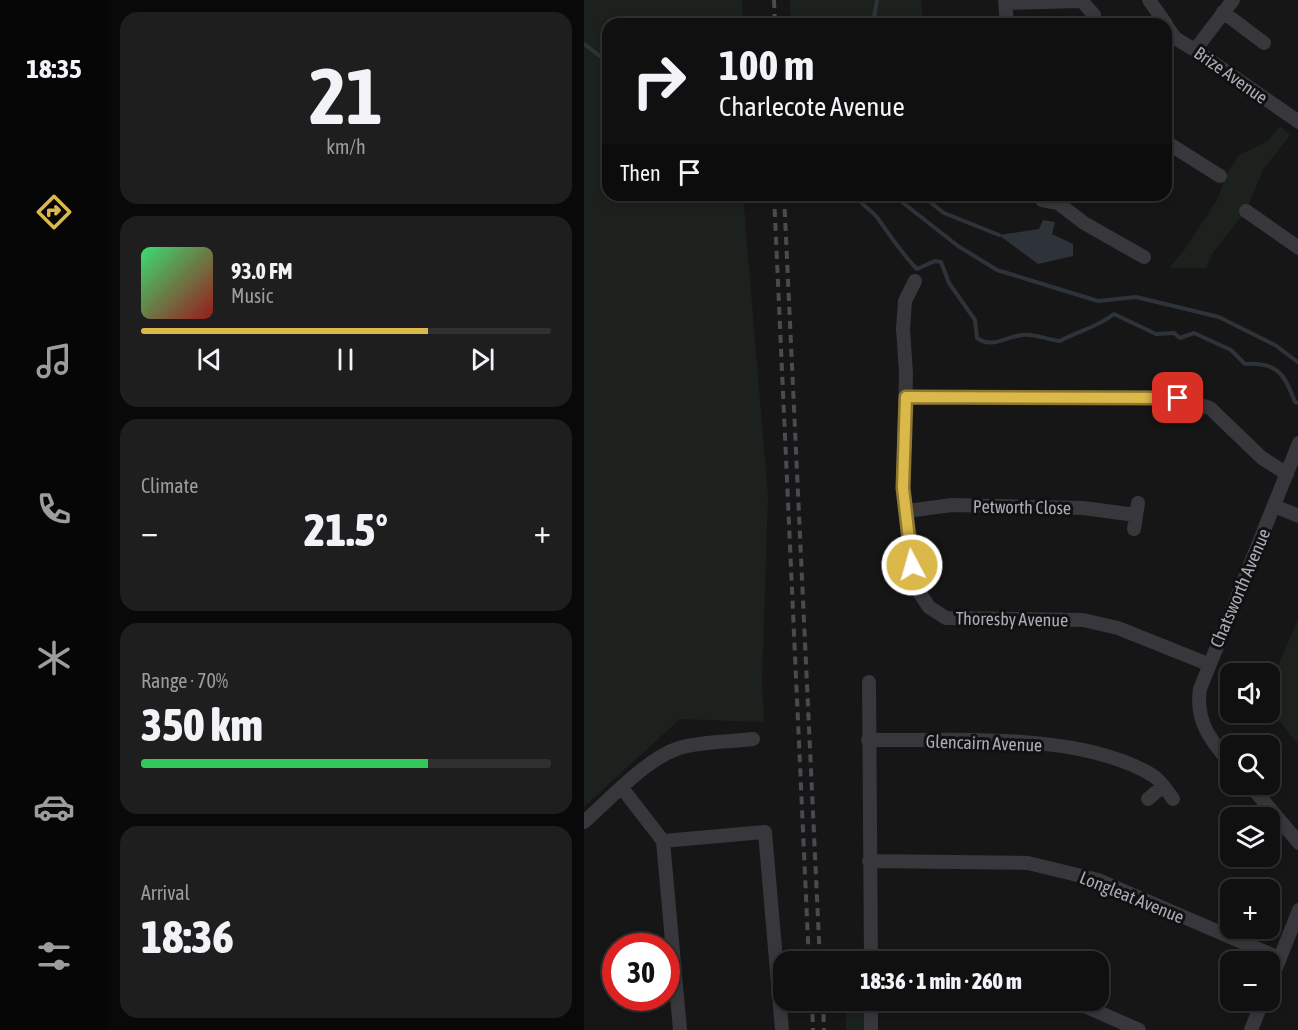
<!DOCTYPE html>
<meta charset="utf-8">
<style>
body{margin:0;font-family:"Asap Condensed",sans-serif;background:#1e1e1f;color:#f1f3f6;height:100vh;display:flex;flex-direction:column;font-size:22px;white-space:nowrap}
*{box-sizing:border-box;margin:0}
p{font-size:20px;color:#9c9d9f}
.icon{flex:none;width:33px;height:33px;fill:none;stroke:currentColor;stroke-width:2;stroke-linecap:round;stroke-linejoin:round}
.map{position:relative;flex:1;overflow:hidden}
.side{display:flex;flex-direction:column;gap:12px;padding:12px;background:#090909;width:476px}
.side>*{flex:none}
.guide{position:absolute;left:18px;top:18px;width:570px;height:183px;border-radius:18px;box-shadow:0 3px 9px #0003,0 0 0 2px #303031;background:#101011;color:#f1f3f6;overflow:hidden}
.controls{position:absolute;left:636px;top:663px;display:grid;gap:12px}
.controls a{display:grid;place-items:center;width:60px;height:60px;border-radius:12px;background:#101011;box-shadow:0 3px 9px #0003,0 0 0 2px #303031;font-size:30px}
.speed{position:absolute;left:18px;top:933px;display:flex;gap:12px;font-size:30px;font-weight:700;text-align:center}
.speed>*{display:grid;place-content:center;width:78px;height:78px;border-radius:50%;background:#101011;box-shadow:0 3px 9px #0003,0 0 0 2px #303031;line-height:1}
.speed .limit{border:9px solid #d22;background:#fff;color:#111}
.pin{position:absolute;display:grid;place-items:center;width:51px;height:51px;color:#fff;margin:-26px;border-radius:12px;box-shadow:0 3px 9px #0006}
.me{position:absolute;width:66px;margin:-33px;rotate:354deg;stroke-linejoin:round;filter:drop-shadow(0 0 4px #0008)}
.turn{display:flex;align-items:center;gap:21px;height:126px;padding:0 18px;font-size:27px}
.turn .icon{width:78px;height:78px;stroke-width:2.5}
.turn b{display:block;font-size:42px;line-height:51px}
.then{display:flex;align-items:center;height:57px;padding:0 18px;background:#0003;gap:12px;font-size:22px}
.big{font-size:45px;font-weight:800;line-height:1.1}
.side .card{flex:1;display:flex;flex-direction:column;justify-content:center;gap:9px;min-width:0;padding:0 21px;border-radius:18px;background:#1e1e1f}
.side .dial{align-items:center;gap:0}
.dial b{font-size:78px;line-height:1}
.song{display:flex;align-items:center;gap:18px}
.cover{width:72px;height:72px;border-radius:9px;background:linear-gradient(135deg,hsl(140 70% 55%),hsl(0 70% 35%))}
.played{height:6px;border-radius:3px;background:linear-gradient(90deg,#dbb84a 70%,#303031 70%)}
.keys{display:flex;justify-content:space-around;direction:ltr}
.heat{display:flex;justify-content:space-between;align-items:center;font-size:33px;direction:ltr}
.charge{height:9px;border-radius:4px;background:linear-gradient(90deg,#34c759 70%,#303031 0)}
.trip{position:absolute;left:189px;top:951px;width:336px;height:60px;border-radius:18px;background:#101011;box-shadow:0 3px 9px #0003,0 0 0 2px #303031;font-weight:800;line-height:60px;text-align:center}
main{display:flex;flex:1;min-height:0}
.tab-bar{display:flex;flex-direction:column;width:108px;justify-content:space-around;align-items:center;background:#060607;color:#9c9d9f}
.tab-bar .icon{width:42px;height:42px}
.tab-bar .current{color:#dbb84a}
.tab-bar b{font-size:27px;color:#f1f3f6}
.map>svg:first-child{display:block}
.green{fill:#1c211d}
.water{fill:#2d3339}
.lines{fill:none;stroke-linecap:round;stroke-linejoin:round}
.stream{stroke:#2d3339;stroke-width:4}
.minor{stroke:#37373c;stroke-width:14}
.rail{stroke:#4a4b50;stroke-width:4;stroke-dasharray:8 6;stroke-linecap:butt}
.route-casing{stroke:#8e7830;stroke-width:15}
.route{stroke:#dbb84a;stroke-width:10}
.labels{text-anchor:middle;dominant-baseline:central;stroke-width:6;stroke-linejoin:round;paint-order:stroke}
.street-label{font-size:18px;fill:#a9acb5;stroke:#111112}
</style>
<main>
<nav class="tab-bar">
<b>18:35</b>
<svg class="icon current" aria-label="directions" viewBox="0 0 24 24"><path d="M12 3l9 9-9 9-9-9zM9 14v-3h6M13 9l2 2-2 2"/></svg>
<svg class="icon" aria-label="music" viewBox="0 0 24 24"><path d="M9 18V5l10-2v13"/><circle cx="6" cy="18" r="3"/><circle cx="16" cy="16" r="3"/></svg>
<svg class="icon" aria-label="phone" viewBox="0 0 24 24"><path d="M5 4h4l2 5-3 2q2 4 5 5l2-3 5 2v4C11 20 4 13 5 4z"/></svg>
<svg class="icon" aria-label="climate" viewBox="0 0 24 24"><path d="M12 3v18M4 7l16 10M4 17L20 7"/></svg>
<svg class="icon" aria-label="car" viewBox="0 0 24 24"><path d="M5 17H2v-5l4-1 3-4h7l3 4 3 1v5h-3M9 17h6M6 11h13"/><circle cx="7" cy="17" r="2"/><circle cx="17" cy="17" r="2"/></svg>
<svg class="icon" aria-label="filters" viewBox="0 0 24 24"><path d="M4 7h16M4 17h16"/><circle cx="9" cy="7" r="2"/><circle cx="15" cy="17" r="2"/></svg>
</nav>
<section class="side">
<div class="card dial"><b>21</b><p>km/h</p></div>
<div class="card">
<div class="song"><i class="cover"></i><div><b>93.0 FM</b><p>Music</p></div></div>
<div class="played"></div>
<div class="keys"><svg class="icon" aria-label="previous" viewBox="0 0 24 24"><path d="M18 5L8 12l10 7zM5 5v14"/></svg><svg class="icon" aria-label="pause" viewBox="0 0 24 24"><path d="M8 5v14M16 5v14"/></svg><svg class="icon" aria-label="next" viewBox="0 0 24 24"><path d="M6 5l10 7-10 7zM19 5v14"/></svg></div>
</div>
<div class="card"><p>Climate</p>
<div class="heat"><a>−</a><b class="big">21.5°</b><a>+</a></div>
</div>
<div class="card"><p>Range · 70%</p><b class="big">350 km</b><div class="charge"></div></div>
<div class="card"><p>Arrival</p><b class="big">18:36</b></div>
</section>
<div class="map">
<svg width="715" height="1030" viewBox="0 0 715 1030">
<rect width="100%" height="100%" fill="#161617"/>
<path class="green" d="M 0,0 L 158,0 L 160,24 L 24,24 L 24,195 L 159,195 L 184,496 L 178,683 L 180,722 L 96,719 L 0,807 Z
M 206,0 L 337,0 L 339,24 L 207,24 Z
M 696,126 L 706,135 L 679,170 L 662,211 L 628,254 L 622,268 L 585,268 L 599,252 L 634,198 L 642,174 L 655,155 L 684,141 Z
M 714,619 L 714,744 L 686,710 L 686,685 Z
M 262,1001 L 282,1001 L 282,1030 L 262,1030 Z"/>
<path class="water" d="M 459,220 L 471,222 L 468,234 L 489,244 L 489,256 L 454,264 L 415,235 L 455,229 Z"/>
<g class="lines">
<path class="stream" d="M 289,24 L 293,0
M 0,44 L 24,62
M 273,195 C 276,206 289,210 295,220 C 307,237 318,254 333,269 L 351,261 L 357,262 L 365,283 L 391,320 L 393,338 C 409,349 420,337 438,335 C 449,333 464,340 476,341 C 494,331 514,327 530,314 L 572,334 L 590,333 L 596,338 L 610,333 L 647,350 L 661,364 C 693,362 700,373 711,402 L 715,403
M 309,195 L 374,246 L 413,270 L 514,301 L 552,297 L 635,317 L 691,345 L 715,363
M 337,195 L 360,213 L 415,235"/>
<path class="minor" d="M 421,0 L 423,24
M 497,0 L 510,15
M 565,0 L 582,24
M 422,3 L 497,1
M 639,12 L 680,43
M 582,25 L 591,38 L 611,50 L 715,122
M 611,50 L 649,0
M 582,142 L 636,176
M 476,195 L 474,203 L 500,223 L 560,257
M 458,200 L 474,203
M 662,211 L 715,248
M 331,281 L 321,301 L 319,329 L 322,373 L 319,488 L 333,589 L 345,607 L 362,618 L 499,620 L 534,628 L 624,664
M 322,397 L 594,398 L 626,408 L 678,458 L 703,474
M 690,506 L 715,516
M 323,511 L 368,505 L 499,508 L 552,515
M 550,529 L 554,503
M 285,682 L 287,962
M 284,740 C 368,741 495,731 568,775 C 577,780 583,791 589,799
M 646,763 C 627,741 611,721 616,689 L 715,443
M 665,784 L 715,843
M 38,788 L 79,841
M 564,799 L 579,786
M 0,822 C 26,799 62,759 95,748 C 118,741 146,742 169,739
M 79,841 L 181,832 L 198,1030
M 79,841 L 96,1030
M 285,861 L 444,863 L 514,880 L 695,958
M 686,983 L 715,910
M 487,1000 L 555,1030
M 287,1030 L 287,1000
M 667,1030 L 679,1000"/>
<path class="rail" d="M 190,0 L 191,24
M 190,195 L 225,962
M 200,195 L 236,962
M 228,1000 L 229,1030
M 239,1000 L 240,1030"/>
</g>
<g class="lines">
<g class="route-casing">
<path id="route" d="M 328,565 L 319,488 L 322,397 L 594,398"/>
</g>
<use href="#route" class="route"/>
</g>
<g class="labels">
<g class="street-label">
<text transform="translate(647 75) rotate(35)">Brize Avenue</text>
<text transform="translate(438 507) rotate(1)">Petworth Close</text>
<text transform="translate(656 588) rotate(-67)">Chatsworth Avenue</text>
<text transform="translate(428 619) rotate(1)">Thoresby Avenue</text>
<text transform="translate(400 743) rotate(2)">Glencairn Avenue</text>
<text transform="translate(548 897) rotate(22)">Longleat Avenue</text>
</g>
</g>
</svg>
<div class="controls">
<a><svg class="icon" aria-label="sound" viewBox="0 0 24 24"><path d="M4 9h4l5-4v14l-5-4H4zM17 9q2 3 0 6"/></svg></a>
<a><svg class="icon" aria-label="search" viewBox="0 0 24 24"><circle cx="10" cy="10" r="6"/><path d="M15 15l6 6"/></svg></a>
<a><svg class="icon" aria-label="layers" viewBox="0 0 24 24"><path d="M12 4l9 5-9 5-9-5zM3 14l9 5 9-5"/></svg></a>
<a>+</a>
<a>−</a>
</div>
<div class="speed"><div class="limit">30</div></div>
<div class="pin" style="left:594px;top:398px;background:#d93025"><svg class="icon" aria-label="arrive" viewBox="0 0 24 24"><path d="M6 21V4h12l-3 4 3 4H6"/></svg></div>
<svg class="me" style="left:328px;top:565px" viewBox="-20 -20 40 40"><circle r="17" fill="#dbb84a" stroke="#fff" stroke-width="3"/><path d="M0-11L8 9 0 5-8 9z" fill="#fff"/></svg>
<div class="trip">18:36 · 1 min · 260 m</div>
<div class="guide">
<div class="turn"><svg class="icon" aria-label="right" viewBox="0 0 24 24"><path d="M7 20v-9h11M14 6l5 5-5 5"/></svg><div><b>100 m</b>Charlecote Avenue</div></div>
<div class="then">Then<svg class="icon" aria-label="arrive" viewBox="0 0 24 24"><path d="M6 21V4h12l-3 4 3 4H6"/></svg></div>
</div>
</div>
</main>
